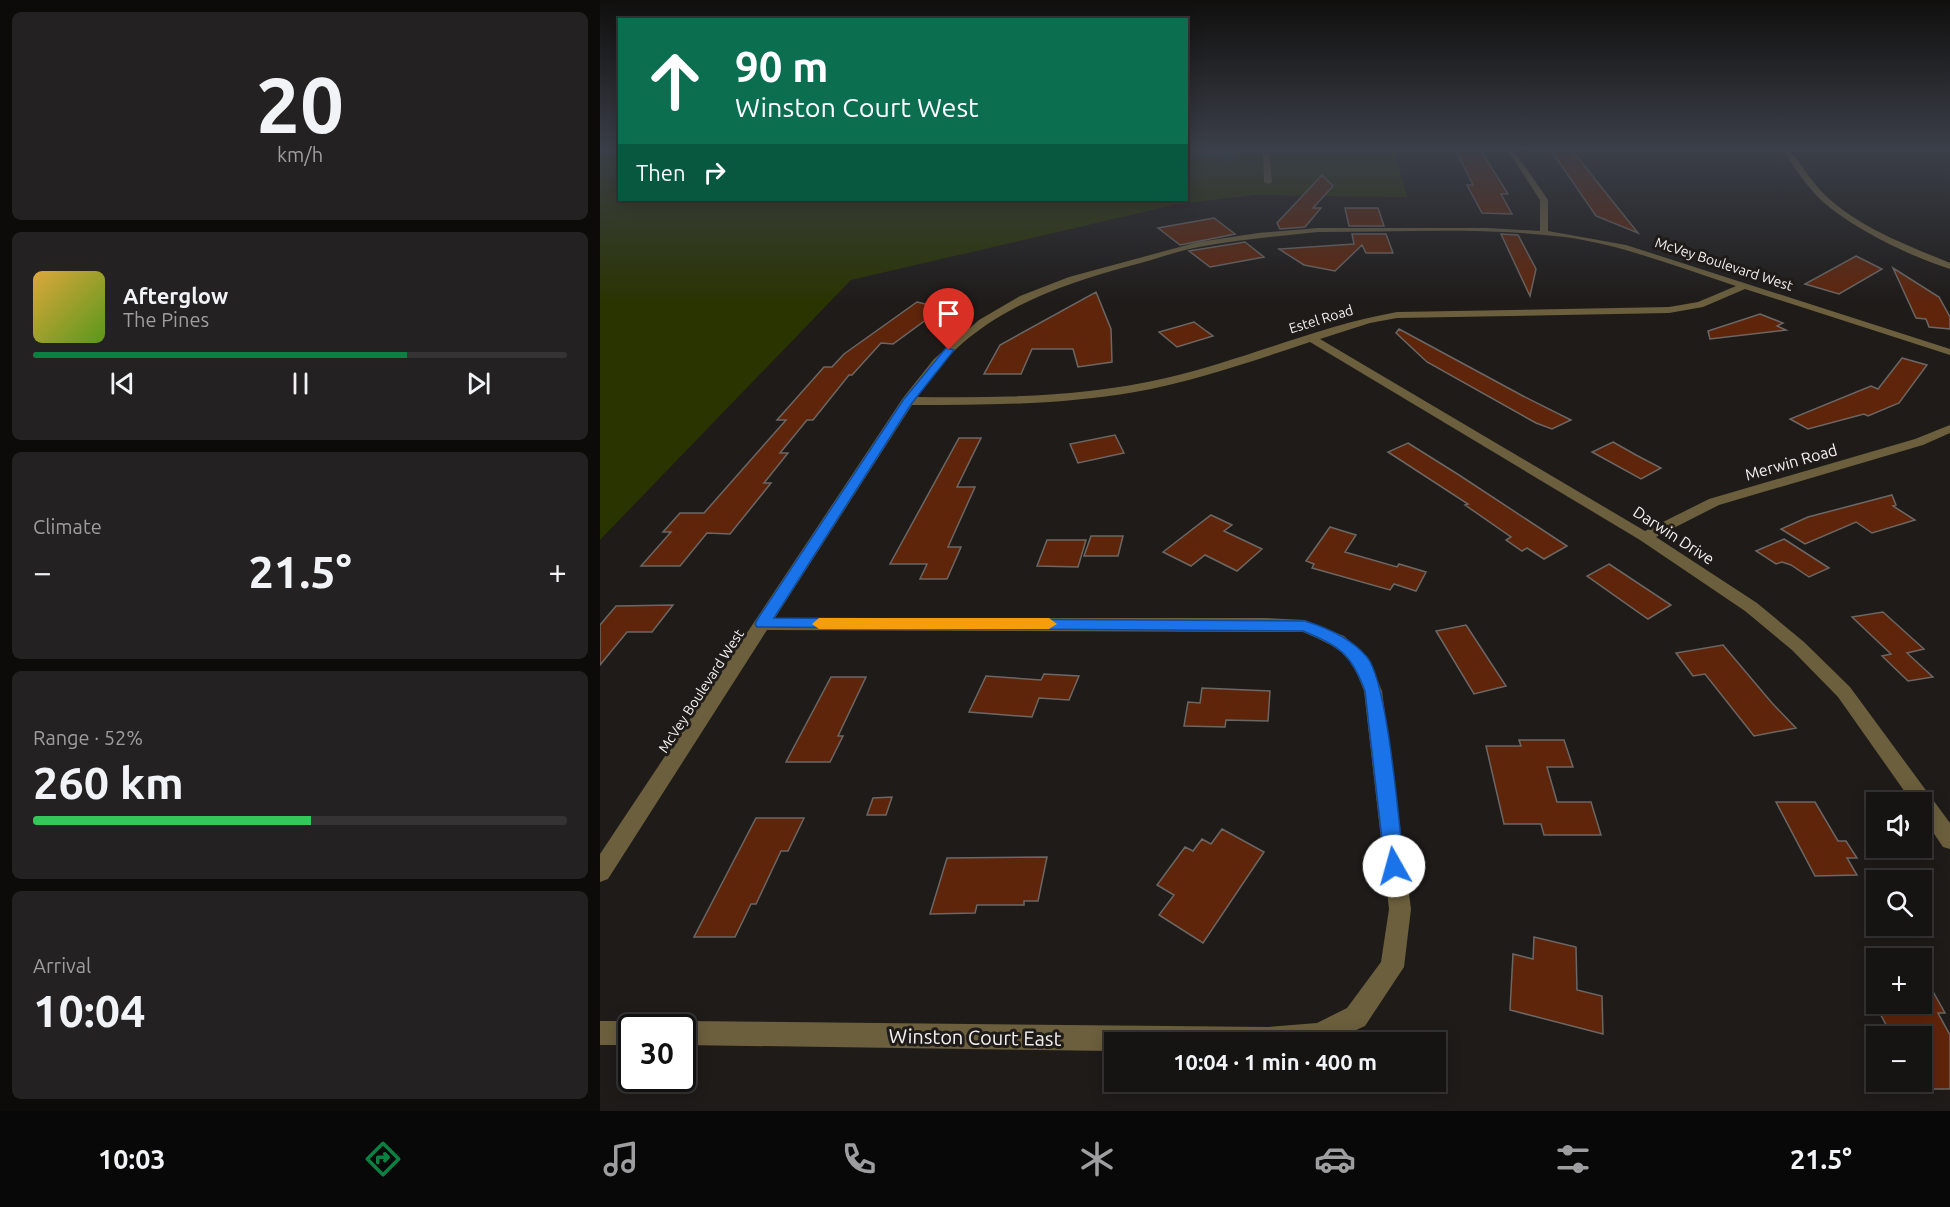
<!DOCTYPE html>
<meta charset="utf-8">
<style>
body{margin:0;font-family:Ubuntu,sans-serif;background:#232121;color:#f1f3f6;height:100vh;display:flex;flex-direction:column;font-size:22px;white-space:nowrap}
*{box-sizing:border-box;margin:0}
p{font-size:20px;color:#9e9ea0}
.icon{flex:none;width:33px;height:33px;fill:none;stroke:currentColor;stroke-width:2;stroke-linecap:round;stroke-linejoin:round}
.map{position:relative;flex:1;overflow:hidden}
.side{display:flex;flex-direction:column;gap:12px;padding:12px;background:#0c0b0a;width:600px}
.side>*{flex:none}
.guide{position:absolute;left:18px;top:18px;width:570px;height:183px;border-radius:0px;box-shadow:0 3px 15px #0003,0 0 0 2px #353333;background:#0b6e4f;color:#fff;overflow:hidden}
.buttons{position:absolute;left:1266px;top:792px;display:grid;gap:12px}
.buttons a{display:grid;place-items:center;width:66px;height:66px;border-radius:0px;background:#161413;box-shadow:0 3px 15px #0003,0 0 0 2px #353333;font-size:30px}
.speed{position:absolute;left:18px;top:1014px;display:flex;gap:12px;font-size:30px;font-weight:700;text-align:center}
.speed>*{display:grid;place-content:center;width:78px;height:78px;border-radius:50%;background:#161413;box-shadow:0 3px 15px #0003,0 0 0 2px #353333;line-height:1}
.speed .limit{border:3px solid #111;border-radius:9px;background:#fff;color:#111}
.pin{position:absolute;display:grid;place-items:center;width:51px;height:51px;color:#fff;margin:-62px -26px;border-radius:50% 50% 50% 0;rotate:-45deg;box-shadow:0 0 6px #0007}
.pin .icon{rotate:45deg}
.me{position:absolute;width:66px;margin:-33px;rotate:353deg;stroke-linejoin:round;filter:drop-shadow(0 0 4px #0008)}
.turn{display:flex;align-items:center;gap:21px;height:126px;padding:0 18px;font-size:27px}
.turn .icon{width:78px;height:78px;stroke-width:2.5}
.turn b{display:block;font-size:42px;line-height:51px}
.then{display:flex;align-items:center;height:57px;padding:0 18px;background:#0003;gap:12px;font-size:22px}
.big{font-size:45px;font-weight:700;line-height:1.1}
.side .card{flex:1;display:flex;flex-direction:column;justify-content:center;gap:9px;min-width:0;padding:0 21px;border-radius:9px;background:#232121}
.side .dial{align-items:center;gap:0}
.dial b{font-size:78px;line-height:1}
.song{display:flex;align-items:center;gap:18px}
.cover{width:72px;height:72px;border-radius:9px;background:linear-gradient(135deg,hsl(40 70% 55%),hsl(90 70% 35%))}
.played{height:6px;border-radius:3px;background:linear-gradient(90deg,#0b8043 70%,#353333 70%)}
.keys{display:flex;justify-content:space-around;direction:ltr}
.heat{display:flex;justify-content:space-between;align-items:center;font-size:33px;direction:ltr}
.charge{height:9px;border-radius:4px;background:linear-gradient(90deg,#34c759 52%,#353333 0)}
.trip{position:absolute;left:504px;top:1032px;width:342px;height:60px;border-radius:0px;background:#161413;box-shadow:0 3px 15px #0003,0 0 0 2px #353333;font-weight:700;line-height:60px;text-align:center}
.tabs{display:flex;height:96px;justify-content:space-around;align-items:center;background:#090808;color:#9e9ea0}
.tabs .icon{width:42px;height:42px}
.tabs .selected{color:#0b8043}
.tabs b{font-size:27px;color:#f1f3f6}
main{display:flex;flex:1;min-height:0}
.map>svg:first-child{display:block}
.green{fill:#293401}
.water{fill:#133d41}
.building{fill:#5f250b;stroke:#6b6765;stroke-width:1.5}
.lines{fill:none;stroke-linecap:round;stroke-linejoin:round}
.minor{fill:#6b5f3d;fill-rule:evenodd}
.route{fill:#1a73e8;stroke:#114b97;stroke-width:1.5}
.slow{fill:#f59e0b}
.labels{text-anchor:middle;dominant-baseline:central;stroke-width:6;stroke-linejoin:round;paint-order:stroke}
.far-street-label{font-size:14px;fill:#f4f1f0;stroke:#1e1b19}
.street-label{font-size:16px;fill:#f4f1f0;stroke:#1e1b19}
.near-street-label{font-size:20px;fill:#f4f1f0;stroke:#1e1b19}
</style>
<main>
<section class="side">
<div class="card dial"><b>20</b><p>km/h</p></div>
<div class="card">
<div class="song"><i class="cover"></i><div><b>Afterglow</b><p>The Pines</p></div></div>
<div class="played"></div>
<div class="keys"><svg class="icon" aria-label="previous" viewBox="0 0 24 24"><path d="M18 5L8 12l10 7zM5 5v14"/></svg><svg class="icon" aria-label="pause" viewBox="0 0 24 24"><path d="M8 5v14M16 5v14"/></svg><svg class="icon" aria-label="next" viewBox="0 0 24 24"><path d="M6 5l10 7-10 7zM19 5v14"/></svg></div>
</div>
<div class="card"><p>Climate</p>
<div class="heat"><a>−</a><b class="big">21.5°</b><a>+</a></div>
</div>
<div class="card"><p>Range · 52%</p><b class="big">260 km</b><div class="charge"></div></div>
<div class="card"><p>Arrival</p><b class="big">10:04</b></div>
</section>
<div class="map">
<svg width="1350" height="1111" viewBox="0 0 1350 1111">
<rect width="100%" height="100%" fill="#1e1b19"/>
<path class="green" d="M 0,149 L 19,149 L 20,200 L 586,200 L 587,149 L 794,149 L 807,197 L 655,195 L 578,204 L 251,280 L 0,540 Z"/>
<path class="water" d="M 597,149 L 633,149 L 637,161 L 621,162 L 619,157 L 599,158 Z"/>
<path class="building" d="M 855,149 L 880,149 L 908,194 L 901,194 L 912,214 L 882,213 L 867,185 L 873,185 Z
M 950,149 L 971,149 L 1038,233 L 996,216 Z
M 722,175 L 733,186 L 713,208 L 721,208 L 705,227 L 680,229 L 677,223 Z
M 745,208 L 778,208 L 784,226 L 749,226 Z
M 614,218 L 635,234 L 580,245 L 558,228 Z
M 752,234 L 786,234 L 793,253 L 766,253 L 762,245 L 735,271 L 704,265 L 679,249 L 754,244 Z
M 901,234 L 918,235 L 936,269 L 930,296 Z
M 645,242 L 664,257 L 610,267 L 589,251 Z
M 1256,256 L 1282,269 L 1239,294 L 1205,284 Z
M 1293,268 L 1339,297 L 1350,317 L 1350,329 L 1329,327 L 1326,319 L 1316,318 Z
M 496,292 L 511,329 L 512,362 L 478,367 L 473,349 L 432,349 L 421,374 L 384,374 L 400,345 Z
M 317,302 L 342,308 L 293,344 L 281,343 L 252,375 L 249,375 L 213,420 L 207,420 L 180,453 L 188,453 L 164,483 L 171,483 L 130,534 L 107,533 L 80,566 L 41,566 L 71,532 L 63,532 L 80,513 L 104,513 L 186,420 L 177,420 L 224,367 L 232,367 L 244,354 Z
M 1160,314 L 1183,323 L 1177,326 L 1186,330 L 1110,339 L 1108,331 Z
M 594,322 L 613,336 L 577,347 L 559,332 Z
M 799,329 L 923,396 L 971,420 L 952,429 L 936,423 L 827,362 L 796,333 Z
M 1302,358 L 1327,365 L 1299,403 L 1268,416 L 1264,414 L 1208,429 L 1190,419 L 1271,386 L 1278,389 Z
M 515,435 L 524,453 L 478,463 L 470,444 Z
M 359,438 L 381,438 L 357,487 L 375,487 L 348,547 L 361,547 L 347,579 L 320,579 L 327,564 L 290,564 Z
M 1013,442 L 1036,455 L 1061,468 L 1041,479 L 992,452 Z
M 808,443 L 859,475 L 967,546 L 944,559 L 927,548 L 922,551 L 906,540 L 911,537 L 865,505 L 868,504 L 788,452 Z
M 1292,495 L 1296,505 L 1293,506 L 1315,520 L 1272,533 L 1256,522 L 1205,544 L 1181,529 L 1208,517 Z
M 611,515 L 632,525 L 624,531 L 662,549 L 637,571 L 605,555 L 591,566 L 563,552 Z
M 730,527 L 756,535 L 745,552 L 797,567 L 799,564 L 826,572 L 816,591 L 794,584 L 790,590 L 712,568 L 714,564 L 706,561 Z
M 491,536 L 523,536 L 518,556 L 484,556 Z
M 1184,539 L 1229,568 L 1209,577 L 1191,565 L 1182,562 L 1176,564 L 1156,551 Z
M 447,540 L 486,540 L 478,567 L 437,566 Z
M 1009,564 L 1071,605 L 1048,619 L 987,576 Z
M 73,605 L 52,632 L 27,632 L 0,665 L 0,625 L 16,606 Z
M 1283,612 L 1324,649 L 1307,653 L 1333,677 L 1308,681 L 1282,656 L 1291,654 L 1252,617 Z
M 866,625 L 906,686 L 874,694 L 836,631 Z
M 1123,645 L 1172,703 L 1196,728 L 1154,736 L 1105,674 L 1093,676 L 1076,653 Z
M 444,674 L 479,676 L 469,700 L 439,698 L 432,717 L 369,712 L 386,676 L 441,680 Z
M 231,677 L 266,677 L 238,736 L 243,736 L 230,762 L 186,762 Z
M 602,688 L 670,691 L 668,721 L 626,720 L 625,727 L 584,726 L 588,702 L 600,703 Z
M 919,740 L 964,740 L 973,767 L 947,767 L 957,802 L 991,802 L 1001,835 L 944,835 L 941,824 L 904,824 L 886,746 L 921,746 Z
M 292,797 L 286,815 L 267,815 L 273,798 Z
M 1176,802 L 1215,802 L 1238,841 L 1246,841 L 1257,858 L 1247,858 L 1257,875 L 1215,876 Z
M 156,818 L 204,818 L 188,851 L 181,851 L 156,904 L 151,904 L 135,937 L 94,937 Z
M 622,829 L 664,852 L 603,943 L 559,915 L 574,895 L 557,885 L 585,847 L 593,851 L 602,839 L 611,844 Z
M 447,857 L 438,901 L 424,901 L 424,905 L 377,905 L 375,913 L 330,914 L 347,858 Z
M 934,937 L 976,947 L 977,990 L 1002,996 L 1003,1034 L 910,1010 L 913,954 L 933,959 Z
M 1322,972 L 1345,1013 L 1338,1013 L 1350,1035 L 1350,1089 L 1322,1089 L 1322,1036 L 1292,1036 L 1275,1004 L 1322,1004 Z"/>
<g class="lines">
<path class="minor" d="M 663,149 L 669,149 L 672,182 L 668,184 L 664,182 Z
M 907,149 L 913,149 L 948,200 L 948,231 L 1026,245 L 1350,349 L 1350,355 L 1145,289 L 1103,307 L 1069,313 L 797,318 L 770,323 L 720,339 L 1045,531 L 1109,499 L 1315,439 L 1350,425 L 1350,433 L 1323,445 L 1119,505 L 1056,537 L 1157,603 L 1204,642 L 1250,687 L 1350,823 L 1350,849 L 1343,847 L 1322,816 L 1322,802 L 1312,802 L 1238,697 L 1192,650 L 1145,611 L 1040,540 L 710,342 C 653,361 595,381 535,392 C 461,405 386,405 312,405 L 175,618 L 666,618 L 705,620 L 744,636 L 768,658 L 782,691 L 811,909 L 804,967 L 765,1026 L 730,1042 L 514,1042 L 514,1051 L 82,1045 L 82,1028 L 72,1028 L 73,1024 L 82,1021 L 668,1027 L 717,1023 L 747,1008 L 781,962 L 789,909 L 764,691 C 750,653 740,648 703,632 L 167,630 L 8,879 L 0,882 L 0,854 L 303,398 L 334,359 L 379,320 L 420,296 L 469,277 L 598,242 L 658,233 L 718,228 L 887,228 L 940,231 L 940,200 ZM 718,232 C 799,232 884,227 965,237 C 1023,245 1080,268 1136,286 L 1098,302 L 1069,307 L 797,312 C 718,326 644,360 566,378 C 484,397 400,398 316,397 C 368,317 445,289 533,265 C 557,259 580,250 604,246 C 642,239 680,236 718,232 Z
M 1182,149 L 1188,149 C 1201,163 1210,180 1223,193 C 1257,227 1307,245 1350,263 L 1350,269 C 1309,256 1254,229 1222,201 C 1206,186 1194,166 1182,149 Z
M 0,1021 L 32,1021 L 41,1024 L 42,1028 L 32,1028 L 32,1045 L 0,1045 Z"/>
</g>
<linearGradient id="sky" x2="0" y2="1"><stop stop-color="#100f0e"/><stop offset="0.49" stop-color="#3b3f49"/><stop offset="1" stop-color="#3b3f49" stop-opacity="0"/></linearGradient>
<rect width="1350" height="304" fill="url(#sky)"/>
<path class="route" d="M 346,348 L 354,350 L 312,403 L 174,618 L 705,621 C 728,628 751,638 767,657 C 788,682 799,826 804,866 L 801,872 L 794,875 L 787,872 L 785,866 L 765,691 C 751,653 739,646 703,631 L 157,627 L 155,624 L 157,620 L 304,399 Z"/>
<path class="slow" d="M 219,618 L 449,618 L 457,624 L 449,629 L 219,629 L 212,624 Z"/>
<g class="labels">
<g class="far-street-label">
<text transform="translate(1124 264) rotate(18)">McVey Boulevard West</text>
<text transform="translate(721 319) rotate(-17)">Estel Road</text>
<text transform="translate(101 691) rotate(-57)">McVey Boulevard West</text>
</g>
<g class="street-label">
<text transform="translate(1191 462) rotate(-16)">Merwin Road</text>
<text transform="translate(1074 535) rotate(33)">Darwin Drive</text>
</g>
<g class="near-street-label">
<text transform="translate(375 1037) rotate(1)">Winston Court East</text>
</g>
</g>
</svg>
<div class="buttons">
<a><svg class="icon" aria-label="sound" viewBox="0 0 24 24"><path d="M4 9h4l5-4v14l-5-4H4zM17 9q2 3 0 6"/></svg></a>
<a><svg class="icon" aria-label="search" viewBox="0 0 24 24"><circle cx="10" cy="10" r="6"/><path d="M15 15l6 6"/></svg></a>
<a>+</a>
<a>−</a>
</div>
<div class="speed"><div class="limit">30</div></div>
<div class="pin" style="left:349px;top:350px;background:#d93025"><svg class="icon" aria-label="arrive" viewBox="0 0 24 24"><path d="M6 21V4h12l-3 4 3 4H6"/></svg></div>
<svg class="me" style="left:794px;top:866px" viewBox="-20 -20 40 40"><circle r="19" fill="#fff"/><path d="M0-13L10 11 0 6-10 11z" fill="#1a73e8"/></svg>
<div class="trip">10:04 · 1 min · 400 m</div>
<div class="guide">
<div class="turn"><svg class="icon" aria-label="ahead" viewBox="0 0 24 24"><path d="M12 20V5M6 11l6-6 6 6"/></svg><div><b>90 m</b>Winston Court West</div></div>
<div class="then">Then<svg class="icon" aria-label="right" viewBox="0 0 24 24"><path d="M7 20v-9h11M14 6l5 5-5 5"/></svg></div>
</div>
</div>
</main>
<nav class="tabs">
<b>10:03</b>
<svg class="icon selected" aria-label="directions" viewBox="0 0 24 24"><path d="M12 3l9 9-9 9-9-9zM9 14v-3h6M13 9l2 2-2 2"/></svg>
<svg class="icon" aria-label="music" viewBox="0 0 24 24"><path d="M9 18V5l10-2v13"/><circle cx="6" cy="18" r="3"/><circle cx="16" cy="16" r="3"/></svg>
<svg class="icon" aria-label="phone" viewBox="0 0 24 24"><path d="M5 4h4l2 5-3 2q2 4 5 5l2-3 5 2v4C11 20 4 13 5 4z"/></svg>
<svg class="icon" aria-label="climate" viewBox="0 0 24 24"><path d="M12 3v18M4 7l16 10M4 17L20 7"/></svg>
<svg class="icon" aria-label="car" viewBox="0 0 24 24"><path d="M5 17H2v-5l4-1 3-4h7l3 4 3 1v5h-3M9 17h6M6 11h13"/><circle cx="7" cy="17" r="2"/><circle cx="17" cy="17" r="2"/></svg>
<svg class="icon" aria-label="filters" viewBox="0 0 24 24"><path d="M4 7h16M4 17h16"/><circle cx="9" cy="7" r="2"/><circle cx="15" cy="17" r="2"/></svg>
<b>21.5°</b>
</nav>
